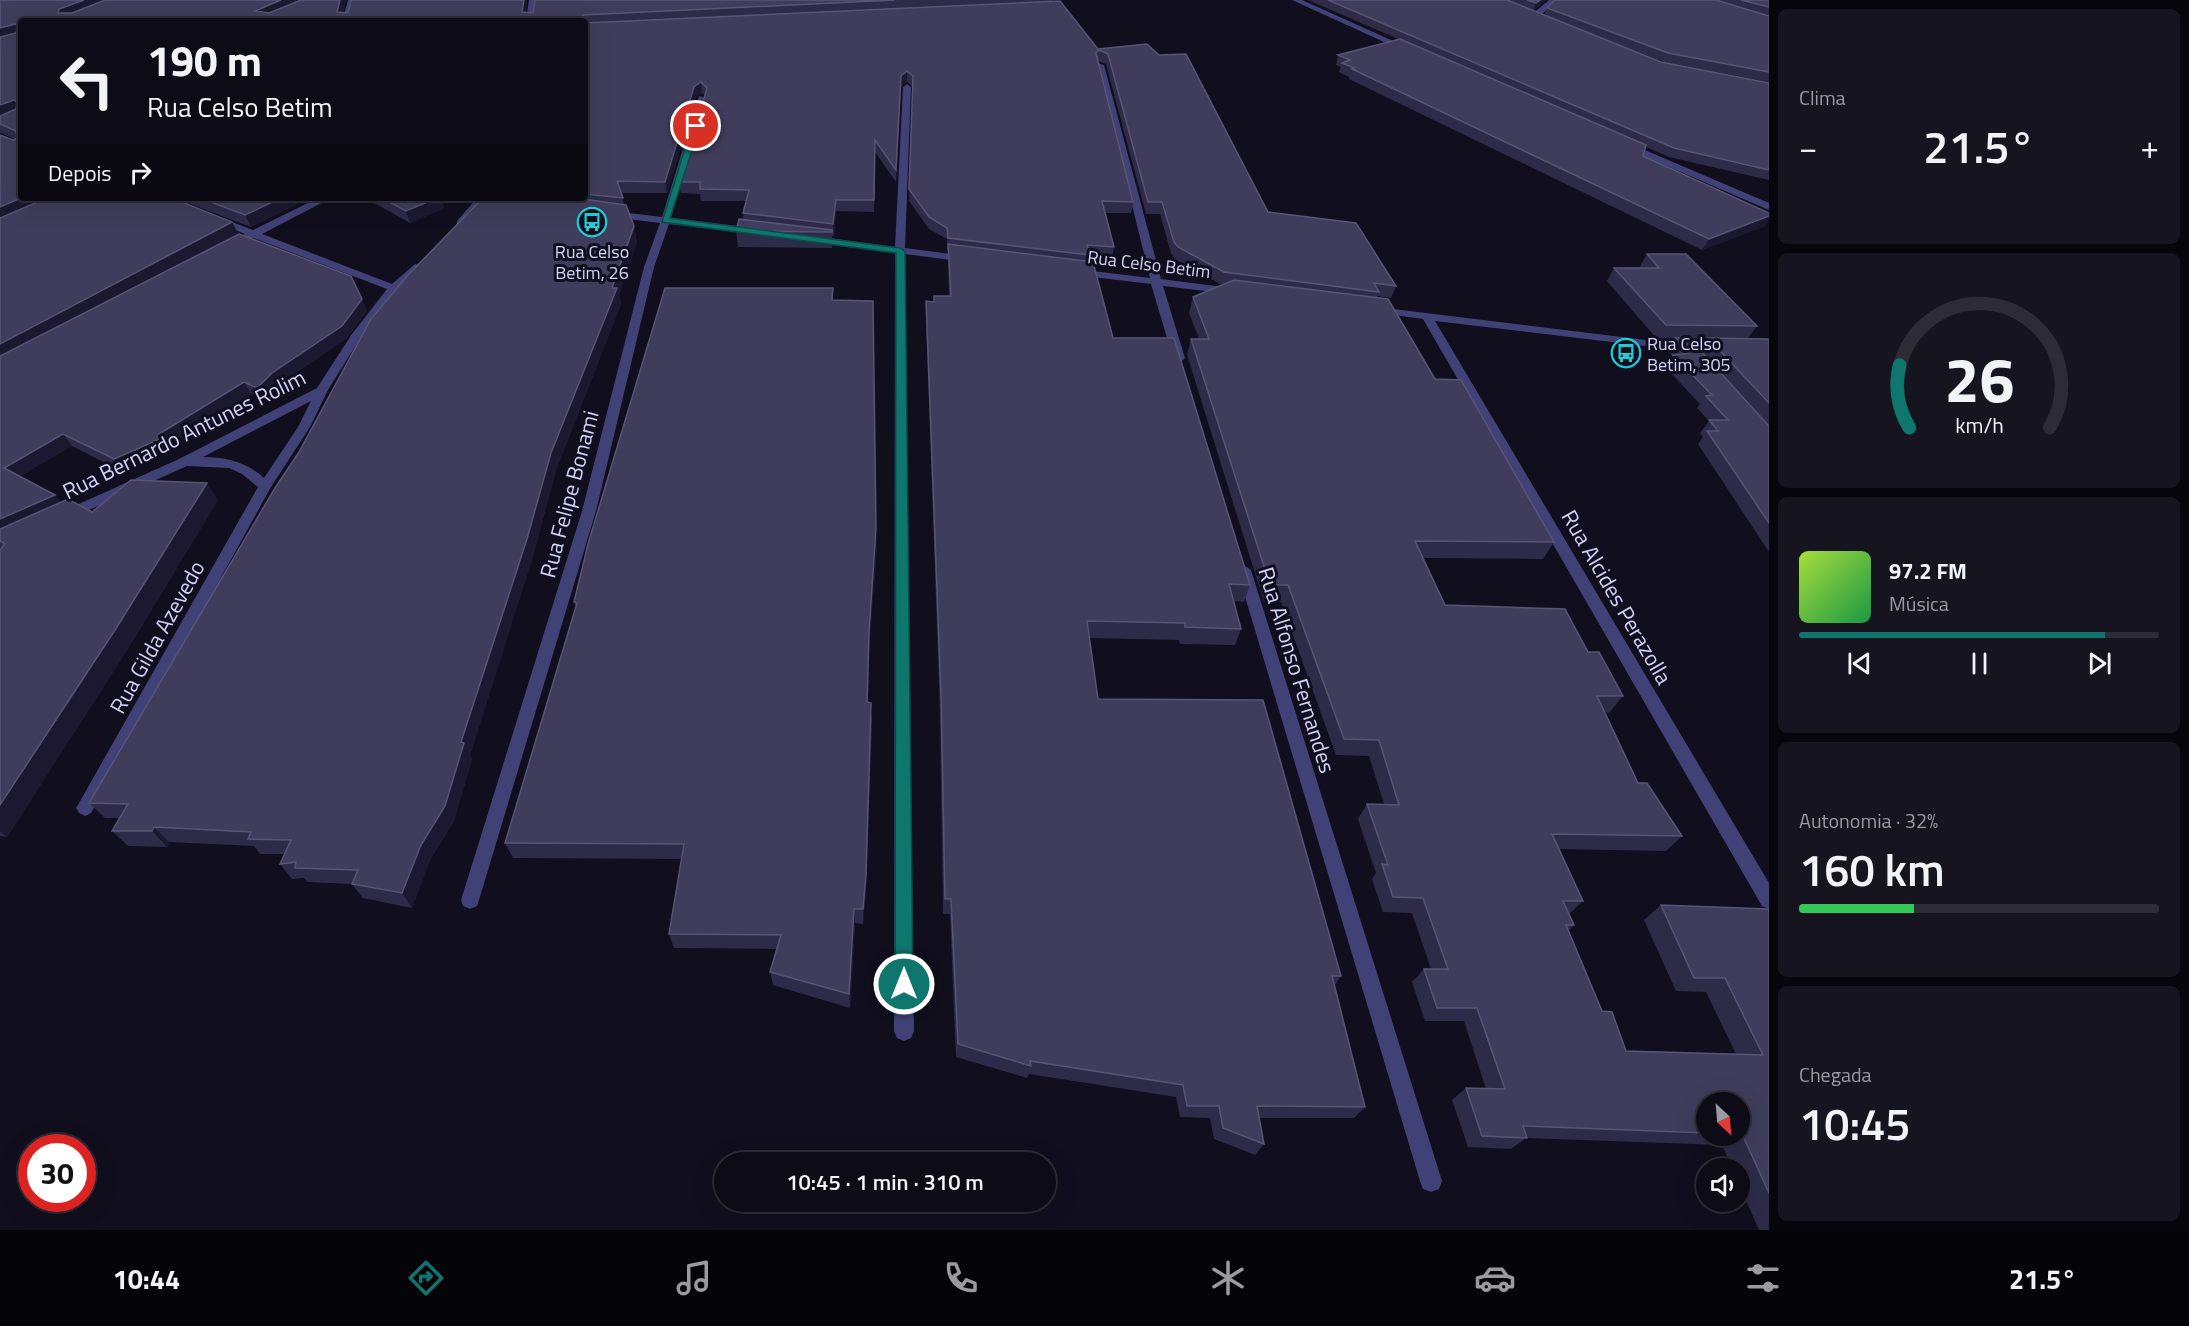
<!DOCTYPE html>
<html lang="pt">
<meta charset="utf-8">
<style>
body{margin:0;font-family:"Titillium Web",sans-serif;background:#16141f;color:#f1f3f6;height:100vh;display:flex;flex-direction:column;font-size:22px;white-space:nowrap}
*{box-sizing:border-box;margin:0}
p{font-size:20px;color:#9a9ba1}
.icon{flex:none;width:33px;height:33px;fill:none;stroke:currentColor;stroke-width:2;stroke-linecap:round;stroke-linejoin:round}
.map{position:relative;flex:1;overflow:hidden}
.sheet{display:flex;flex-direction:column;gap:9px;padding:9px;background:#07060c;width:420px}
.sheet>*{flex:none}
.top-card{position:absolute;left:18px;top:18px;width:570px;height:183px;border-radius:6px;box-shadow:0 6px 24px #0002,0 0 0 2px #2d2b35;background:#0d0b16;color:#f1f3f6;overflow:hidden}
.needle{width:39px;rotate:154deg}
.controls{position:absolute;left:1696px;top:1092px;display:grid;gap:12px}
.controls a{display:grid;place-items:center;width:54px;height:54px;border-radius:50%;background:#0d0b16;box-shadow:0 6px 24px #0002,0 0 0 2px #2d2b35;font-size:30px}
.speed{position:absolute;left:18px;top:1134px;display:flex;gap:12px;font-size:30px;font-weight:700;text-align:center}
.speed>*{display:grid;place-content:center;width:78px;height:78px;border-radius:50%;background:#0d0b16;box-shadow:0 6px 24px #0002,0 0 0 2px #2d2b35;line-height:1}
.speed .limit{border:9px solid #d22;background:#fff;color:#111}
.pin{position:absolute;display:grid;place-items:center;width:51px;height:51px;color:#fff;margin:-26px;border:3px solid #fff;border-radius:50%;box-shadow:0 2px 6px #0007}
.me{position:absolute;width:66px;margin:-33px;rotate:0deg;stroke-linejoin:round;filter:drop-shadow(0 0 4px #0008)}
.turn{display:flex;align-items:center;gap:21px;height:126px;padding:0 30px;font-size:27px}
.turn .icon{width:78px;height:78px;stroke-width:2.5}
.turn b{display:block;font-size:42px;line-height:51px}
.then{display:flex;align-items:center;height:57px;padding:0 30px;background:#0003;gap:12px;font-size:22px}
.big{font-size:45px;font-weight:600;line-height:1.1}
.sheet .widget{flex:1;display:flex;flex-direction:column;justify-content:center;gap:9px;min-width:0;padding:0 21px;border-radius:9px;background:#16141f}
.sheet .dial{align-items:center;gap:0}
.dial svg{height:156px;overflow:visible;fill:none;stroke:#2d2b35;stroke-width:7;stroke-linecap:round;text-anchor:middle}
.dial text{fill:#f1f3f6;stroke:none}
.song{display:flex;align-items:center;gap:18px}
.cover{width:72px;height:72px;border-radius:9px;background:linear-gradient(135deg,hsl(80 70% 55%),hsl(140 70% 35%))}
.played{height:6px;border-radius:3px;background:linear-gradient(90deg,#0f766e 85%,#2d2b35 85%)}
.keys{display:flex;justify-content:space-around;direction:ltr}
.heat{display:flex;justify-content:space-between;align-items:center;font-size:33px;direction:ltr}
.charge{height:9px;border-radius:4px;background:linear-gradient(90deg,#34c759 32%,#2d2b35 0)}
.trip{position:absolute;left:714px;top:1152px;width:342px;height:60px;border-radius:30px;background:#0d0b16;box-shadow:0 6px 24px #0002,0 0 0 2px #2d2b35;font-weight:600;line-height:60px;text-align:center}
.tabs{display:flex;height:96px;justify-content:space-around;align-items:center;background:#050409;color:#9a9ba1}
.tabs .icon{width:42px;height:42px}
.tabs .selected{color:#0f766e}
.tabs b{font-size:27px;color:#f1f3f6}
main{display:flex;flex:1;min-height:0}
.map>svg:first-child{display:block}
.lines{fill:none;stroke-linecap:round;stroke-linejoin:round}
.minor{fill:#404176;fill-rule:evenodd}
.wall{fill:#2e2b49;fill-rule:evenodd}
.shaded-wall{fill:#1b1830}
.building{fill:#403d5c;stroke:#575475;stroke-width:1.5}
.route{fill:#0f766e;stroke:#0a4d48;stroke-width:1.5}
.labels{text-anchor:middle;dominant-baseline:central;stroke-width:6;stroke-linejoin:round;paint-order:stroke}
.far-poi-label{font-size:18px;fill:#d4d2f9;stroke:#110f1d}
.far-street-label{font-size:18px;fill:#d4d2f9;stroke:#110f1d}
.street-label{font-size:22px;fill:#d4d2f9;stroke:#110f1d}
</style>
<main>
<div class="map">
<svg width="1769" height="1230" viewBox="0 0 1769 1230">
<rect width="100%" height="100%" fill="#110f1d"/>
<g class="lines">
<path class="minor" d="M 348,0 L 356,0 L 350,21 L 342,21 Z
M 529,0 L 537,0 L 534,21 L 526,21 Z
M 1292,0 L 1302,0 L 1413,50 L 1406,52 Z
M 1549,0 L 1557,0 L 1537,19 L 1531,19 L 1531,15 Z
M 1097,63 L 1104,65 L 1161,279 L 1231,288 L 1236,291 L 1231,294 L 1163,286 L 1185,358 L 1183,360 L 1179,362 L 1173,358 L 1151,284 L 1076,275 L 1071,272 L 1076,269 L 1150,278 Z
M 907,84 L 911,87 L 905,248 L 966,256 L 971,259 L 966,262 L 905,254 L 914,1031 L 911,1038 L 904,1041 L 897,1038 L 894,1031 L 895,253 L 814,242 L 809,239 L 814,236 L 895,247 L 903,87 Z
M 699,96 L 706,98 L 671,218 L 755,228 L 760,231 L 755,234 L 669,224 L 654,267 L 596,511 L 479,900 L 477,906 L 470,909 L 463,906 L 461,900 L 582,511 L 644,267 L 660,223 L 612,217 L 607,214 L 612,211 L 662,217 Z
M 1626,142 L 1769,203 L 1769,210 L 1623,147 L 1621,145 Z
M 318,198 L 331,198 L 262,234 L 392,284 L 415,264 L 424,266 L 398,290 L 361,337 L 328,390 L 310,427 L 271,487 L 91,813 L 85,816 L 79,813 L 76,808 L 79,803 L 258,487 L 242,474 L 229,468 L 187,466 L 71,518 L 66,520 L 59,515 L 61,512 L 179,459 L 317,388 L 352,334 L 387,289 L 254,238 L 234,248 L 226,248 L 226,244 L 245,234 L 210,219 L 219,217 L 253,230 ZM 311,401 L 298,427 L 264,478 C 246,462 227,457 203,457 Z
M 477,198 L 487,198 L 465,225 L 457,225 L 457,221 Z
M 1377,307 L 1662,342 L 1722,343 L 1728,346 L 1722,349 L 1662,348 L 1435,321 L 1769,883 L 1769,909 L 1762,906 L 1423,319 L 1373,312 L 1373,308 Z
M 1244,565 L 1251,570 L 1442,1181 L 1439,1189 L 1431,1192 L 1423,1189 L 1420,1181 L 1237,570 Z"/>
</g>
<path class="wall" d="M 0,0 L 346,0 L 343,13 L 348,13 L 351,0 L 527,0 L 526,13 L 533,13 L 535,0 L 1052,0 L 1098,49 L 1147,44 L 1268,212 L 1396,286 L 1391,298 L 1377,296 L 1377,298 L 1554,542 L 1543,559 L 1423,558 L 1445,605 L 1588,652 L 1623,696 L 1609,713 L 1605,712 L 1638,783 L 1682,836 L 1666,851 L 1559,849 L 1583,901 L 1569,914 L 1574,925 L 1568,931 L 1602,1011 L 1626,1051 L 1736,1054 L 1706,992 L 1676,991 L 1644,920 L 1661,905 L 1769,909 L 1769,1230 L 1759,1230 L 1740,1187 L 1740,1168 L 1732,1168 L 1722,1145 L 1526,1138 L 1511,1149 L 1468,1147 L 1452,1100 L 1466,1088 L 1486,1089 L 1464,1021 L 1425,1021 L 1412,982 L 1424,969 L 1431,969 L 1412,913 L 1383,912 L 1372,879 L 1376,873 L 1358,819 L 1367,804 L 1384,804 L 1369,756 L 1336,755 L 1281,602 L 1264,602 L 1187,355 L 1191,339 L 1199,339 L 1189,313 L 1193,297 L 1223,285 L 1220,284 L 1175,259 L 1171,253 L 1160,214 L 1146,214 L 1106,64 L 1098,61 L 1133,202 L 1131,213 L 1105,213 L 1114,247 L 1112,259 L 1089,257 L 1089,262 L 1113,338 L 1250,585 L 1244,602 L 1234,601 L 1241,629 L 1235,645 L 1180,644 L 1179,640 L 1090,638 L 1098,699 L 1341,976 L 1335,985 L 1365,1107 L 1354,1118 L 1259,1118 L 1264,1144 L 1255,1155 L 1214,1139 L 1210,1118 L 1180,1117 L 1176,1097 L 1029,1074 L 1027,1078 L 956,1057 L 950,914 L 943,914 L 940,712 L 926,318 L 926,301 L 934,302 L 949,296 L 948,261 L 948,250 L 947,250 L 947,239 L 929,229 L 909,201 L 913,87 L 907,82 L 901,87 L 896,182 L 875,152 L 874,212 L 836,211 L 834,236 L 832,236 L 832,248 L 738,247 L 736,231 L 743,219 L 743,213 L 746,201 L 701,201 L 700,194 L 681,193 L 679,182 L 705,95 L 702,93 L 696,97 L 667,193 L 621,193 L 624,204 L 634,226 L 637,242 L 619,294 L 621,304 L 556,470 L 533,556 L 470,755 L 472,759 L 454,821 L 430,860 L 412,908 L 363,898 L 352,884 L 308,882 L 304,878 L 292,879 L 280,864 L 284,854 L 260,854 L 254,846 L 169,842 L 167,847 L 128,846 L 112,831 L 119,818 L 105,818 L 89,803 L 483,198 L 585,198 L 585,21 L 21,21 L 21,198 L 238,233 L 197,255 L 362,299 L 367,311 L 347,338 L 278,385 L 264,401 L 251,394 L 170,445 L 172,450 L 123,472 L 72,446 L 20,476 L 55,495 L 60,502 L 92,512 L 218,500 L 129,647 L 7,837 L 0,836 L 0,550 L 1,548 L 0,547 L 0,135 L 13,140 L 15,139 L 1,133 L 0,133 ZM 1707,1102 L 1740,1102 L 1740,1136 L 1707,1136 Z
M 1308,0 L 1546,0 L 1533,11 L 1544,15 L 1547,8 L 1555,0 L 1769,0 L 1769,82 L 1664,62 L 1628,48 L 1661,62 L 1769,83 L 1769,180 L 1669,157 L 1646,147 L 1643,156 L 1765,226 L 1702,250 L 1349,79 L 1349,77 L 1339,72 L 1341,67 L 1336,65 L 1338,55 L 1398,39 Z
M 186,198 L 309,198 L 251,227 L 188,203 Z
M 365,198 L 441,198 L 444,208 L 410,223 Z
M 1647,254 L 1757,326 L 1748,338 L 1769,339 L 1769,552 L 1698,444 L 1703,437 L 1700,433 L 1709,421 L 1697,408 L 1700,404 L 1665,367 L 1672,356 L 1667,350 L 1674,339 L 1657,339 L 1607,281 L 1614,268 L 1639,268 ZM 1690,339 L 1707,339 L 1700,350 Z
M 833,288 L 833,300 L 877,545 L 869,649 L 868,702 L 872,719 L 866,890 L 863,924 L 855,923 L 850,1008 L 773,985 L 770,972 L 777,949 L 674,948 L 669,934 L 682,859 L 513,858 L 505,843 L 576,608 L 574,602 Z"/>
<path class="shaded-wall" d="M 84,0 L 116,0 L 64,19 L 58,13 L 59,9 Z
M 281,0 L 307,0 L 260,21 L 255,11 Z
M 340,0 L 346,0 L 341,21 L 337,12 Z
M 524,0 L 527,0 L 524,21 L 522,12 Z
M 1540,0 L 1546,0 L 1533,11 L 1536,3 Z
M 15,24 L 20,34 L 0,40 L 0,28 Z
M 907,71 L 907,82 L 901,87 L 896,182 L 901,76 Z
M 701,82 L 702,93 L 696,97 L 667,193 L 665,182 L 694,87 Z
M 14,100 L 20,111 L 0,119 L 0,105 Z
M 21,198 L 55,198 L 0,222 L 0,207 Z
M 281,198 L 309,198 L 251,227 L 245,215 Z
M 437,198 L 441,198 L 444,208 L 410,223 L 406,211 Z
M 836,200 L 836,211 L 834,236 L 833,224 Z
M 1769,216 L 1769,219 L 1765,226 L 1702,250 L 1709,239 Z
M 232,222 L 238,233 L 0,360 L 0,344 Z
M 634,226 L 637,242 L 619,294 L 621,304 L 556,470 L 533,556 L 470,755 L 472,759 L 454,821 L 430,860 L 412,908 L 402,893 L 461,742 L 551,453 Z
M 362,299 L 367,311 L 347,338 L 278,385 L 264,401 L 257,388 L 272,373 Z
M 244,382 L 251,394 L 170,445 L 172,450 L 123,472 L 114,459 L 159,434 Z
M 63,434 L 72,446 L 14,480 L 4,468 Z
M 207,483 L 218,500 L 129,647 L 7,837 L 0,831 L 0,805 Z
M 55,495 L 64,508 L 0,537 L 0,519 Z
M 876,528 L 877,545 L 869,649 L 867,719 L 869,632 Z
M 871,703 L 866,890 L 863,924 L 863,909 Z
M 154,827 L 169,842 L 167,847 L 152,831 Z
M 854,909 L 855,923 L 850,1008 L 849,994 Z"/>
<path class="building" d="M 0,0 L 84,0 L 59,9 L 58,13 L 72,13 L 105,0 L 281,0 L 255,11 L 269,13 L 301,0 L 340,0 L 337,12 L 348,13 L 351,0 L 524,0 L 522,12 L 533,13 L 535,0 L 895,0 L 583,15 L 581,21 L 21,21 L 21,198 L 0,207 L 0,135 L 13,140 L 17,138 L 16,131 L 0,124 L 0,116 L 16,109 L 17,102 L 14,100 L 0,105 L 0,37 L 16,33 L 18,26 L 15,24 L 0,28 Z
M 1328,0 L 1507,0 L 1661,62 L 1769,83 L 1769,170 L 1674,148 Z
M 1527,0 L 1540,0 L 1536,3 Z
M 1555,0 L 1716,0 L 1769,16 L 1769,72 L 1668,53 L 1547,8 Z
M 1741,0 L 1769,0 L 1769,7 Z
M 1060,1 L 1098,49 L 1147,44 L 1159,55 L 1186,54 L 1268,212 L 1356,223 L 1396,286 L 1374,283 L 1379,292 L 1224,272 L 1178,247 L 1174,242 L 1162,202 L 1148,202 L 1108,54 L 1099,50 L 1096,53 L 1133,202 L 1102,201 L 1114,247 L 1087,245 L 1090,255 L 948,238 L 947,228 L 929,217 L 909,189 L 913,76 L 907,71 L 901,76 L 896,170 L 875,140 L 874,200 L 836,200 L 833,224 L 743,213 L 749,190 L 700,189 L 700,182 L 679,182 L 707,88 L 701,82 L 694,87 L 665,182 L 617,181 L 623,198 L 585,194 L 585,23 Z
M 1400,39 L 1646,145 L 1643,156 L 1769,213 L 1769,216 L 1709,239 L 1352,69 L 1354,68 L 1342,63 L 1350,60 L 1338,55 Z
M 47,198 L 152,198 L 161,202 L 168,198 L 172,198 L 232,222 L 0,344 L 0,218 Z
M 200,198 L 281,198 L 245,215 Z
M 382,198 L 437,198 L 406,211 Z
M 483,198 L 575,198 L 626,205 L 634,226 L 612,288 L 617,288 L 551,453 L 527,539 L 461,742 L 464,743 L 445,806 L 421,845 L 402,893 L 352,884 L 358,870 L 295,868 L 296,862 L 280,864 L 291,840 L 248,839 L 251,832 L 154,827 L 152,831 L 112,831 L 128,804 L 89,803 L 275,488 L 299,452 L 371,319 L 408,275 Z
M 739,219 L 832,230 L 832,232 L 736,231 Z
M 239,234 L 351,276 L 362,299 L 342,326 L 272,373 L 257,388 L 244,382 L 159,434 L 165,437 L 114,459 L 63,434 L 4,468 L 55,495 L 0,519 L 0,356 Z
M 948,244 L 1093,262 L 1113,338 L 1174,338 L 1250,585 L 1229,584 L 1241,629 L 1185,627 L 1185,623 L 1087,621 L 1098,699 L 1263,700 L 1341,976 L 1332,976 L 1365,1107 L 1257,1106 L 1264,1144 L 1223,1128 L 1219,1106 L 1187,1106 L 1183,1085 L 1030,1061 L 1031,1066 L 958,1044 L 951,899 L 945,899 L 941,696 L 926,301 L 934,302 L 934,296 L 951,296 Z
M 1647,254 L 1686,254 L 1757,326 L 1666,325 L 1614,268 L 1659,268 Z
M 1234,280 L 1388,299 L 1435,379 L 1461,380 L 1554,542 L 1415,541 L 1445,605 L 1565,609 L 1588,652 L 1599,652 L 1623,696 L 1597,696 L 1638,783 L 1647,783 L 1682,836 L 1552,834 L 1583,901 L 1563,901 L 1574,925 L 1566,925 L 1602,1011 L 1612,1012 L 1626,1051 L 1763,1055 L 1725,978 L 1694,978 L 1661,905 L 1769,909 L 1769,1193 L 1742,1134 L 1740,1134 L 1740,1102 L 1707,1102 L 1707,1133 L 1523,1126 L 1527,1138 L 1482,1136 L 1466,1088 L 1505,1089 L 1477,1008 L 1437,1008 L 1424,969 L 1448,969 L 1423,898 L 1393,897 L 1382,864 L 1388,865 L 1367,804 L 1399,805 L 1379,740 L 1344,739 L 1288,585 L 1270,585 L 1191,339 L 1209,339 L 1193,297 Z
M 665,288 L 833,288 L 832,300 L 873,301 L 876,528 L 869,632 L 867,702 L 871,703 L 866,875 L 863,909 L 854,909 L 849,994 L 770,972 L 781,935 L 669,934 L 684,844 L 505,843 L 577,603 L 574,602 L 588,544 Z
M 1675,338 L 1689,338 L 1769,426 L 1769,523 L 1707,431 L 1718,431 L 1709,420 L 1728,420 L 1706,396 L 1712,395 L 1673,355 L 1689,353 Z
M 1708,338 L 1769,339 L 1769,403 Z
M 131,480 L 207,483 L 115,630 L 0,805 L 0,550 L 5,544 L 0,541 L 0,529 L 68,499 L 92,512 Z"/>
<path class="route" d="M 696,124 L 700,126 L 670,218 L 900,248 L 905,251 L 913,984 L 910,990 L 904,993 L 897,990 L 895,984 L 896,253 L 662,222 L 692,126 Z"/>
<defs>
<g id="bus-ring" transform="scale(1.5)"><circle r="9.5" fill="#110f1d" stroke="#1fcdd7" stroke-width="1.5"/><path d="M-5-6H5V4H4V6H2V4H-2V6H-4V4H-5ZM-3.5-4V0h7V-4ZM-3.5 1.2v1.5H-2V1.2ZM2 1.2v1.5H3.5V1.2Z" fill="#1fcdd7"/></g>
</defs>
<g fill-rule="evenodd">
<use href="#bus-ring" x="592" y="222"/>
<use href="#bus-ring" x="1626" y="353"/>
</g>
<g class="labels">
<g class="far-poi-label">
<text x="592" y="251">Rua Celso<tspan x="592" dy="21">Betim, 26</tspan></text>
<text x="1647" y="343" text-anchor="start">Rua Celso<tspan x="1647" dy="21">Betim, 305</tspan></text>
</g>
<g class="far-street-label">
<text transform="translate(1149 264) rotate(7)">Rua Celso Betim</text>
</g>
<g class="street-label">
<text transform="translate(184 434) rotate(-26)">Rua Bernardo Antunes Rolim</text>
<text transform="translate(569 494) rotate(-75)">Rua Felipe Bonami</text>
<text transform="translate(1617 597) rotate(60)">Rua Alcides Perazolla</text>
<text transform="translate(157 637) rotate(-61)">Rua Gilda Azevedo</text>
<text transform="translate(1297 670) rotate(73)">Rua Alfonso Fernandes</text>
</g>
</g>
</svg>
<div class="controls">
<a><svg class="needle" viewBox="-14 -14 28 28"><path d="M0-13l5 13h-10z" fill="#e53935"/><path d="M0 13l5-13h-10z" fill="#9a9ba1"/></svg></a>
<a><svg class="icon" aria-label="sound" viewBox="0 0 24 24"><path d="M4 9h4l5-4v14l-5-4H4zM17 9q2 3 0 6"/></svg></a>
</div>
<div class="speed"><div class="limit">30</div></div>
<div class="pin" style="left:696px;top:126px;background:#d93025"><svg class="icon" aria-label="arrive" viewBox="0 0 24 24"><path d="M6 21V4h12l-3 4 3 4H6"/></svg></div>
<svg class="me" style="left:904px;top:984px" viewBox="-20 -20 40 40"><circle r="17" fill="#0f766e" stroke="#fff" stroke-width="3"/><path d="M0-11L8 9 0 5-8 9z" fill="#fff"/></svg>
<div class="trip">10:45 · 1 min · 310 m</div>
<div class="top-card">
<div class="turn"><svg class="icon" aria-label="left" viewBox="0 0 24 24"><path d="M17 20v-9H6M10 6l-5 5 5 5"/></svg><div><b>190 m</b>Rua Celso Betim</div></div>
<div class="then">Depois<svg class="icon" aria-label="right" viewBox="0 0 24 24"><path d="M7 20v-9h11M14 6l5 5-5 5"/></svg></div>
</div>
</div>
<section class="sheet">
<div class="widget"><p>Clima</p>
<div class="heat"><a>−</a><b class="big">21.5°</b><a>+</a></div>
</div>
<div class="widget dial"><svg viewBox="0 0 100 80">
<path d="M14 69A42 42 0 1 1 86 69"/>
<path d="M14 69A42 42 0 0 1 9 37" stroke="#0f766e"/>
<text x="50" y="56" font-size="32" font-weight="700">26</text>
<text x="50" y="72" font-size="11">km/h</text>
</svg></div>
<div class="widget">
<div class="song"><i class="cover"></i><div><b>97.2 FM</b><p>Música</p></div></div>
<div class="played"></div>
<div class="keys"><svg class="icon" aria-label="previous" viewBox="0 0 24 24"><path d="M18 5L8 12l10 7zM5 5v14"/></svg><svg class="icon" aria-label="pause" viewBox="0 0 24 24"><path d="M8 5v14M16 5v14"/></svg><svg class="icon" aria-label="next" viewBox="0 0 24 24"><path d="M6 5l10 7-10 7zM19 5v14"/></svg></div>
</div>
<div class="widget"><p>Autonomia · 32%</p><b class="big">160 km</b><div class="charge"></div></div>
<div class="widget"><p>Chegada</p><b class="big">10:45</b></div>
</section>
</main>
<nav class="tabs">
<b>10:44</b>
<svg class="icon selected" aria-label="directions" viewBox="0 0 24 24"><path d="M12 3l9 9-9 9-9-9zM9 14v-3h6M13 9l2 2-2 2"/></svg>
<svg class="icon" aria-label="music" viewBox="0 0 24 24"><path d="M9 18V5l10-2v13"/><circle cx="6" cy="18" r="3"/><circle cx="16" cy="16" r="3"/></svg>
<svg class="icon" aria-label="phone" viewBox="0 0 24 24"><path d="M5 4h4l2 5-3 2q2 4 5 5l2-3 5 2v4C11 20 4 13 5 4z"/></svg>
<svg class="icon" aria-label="climate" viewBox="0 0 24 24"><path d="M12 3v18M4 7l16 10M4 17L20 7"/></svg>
<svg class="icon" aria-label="car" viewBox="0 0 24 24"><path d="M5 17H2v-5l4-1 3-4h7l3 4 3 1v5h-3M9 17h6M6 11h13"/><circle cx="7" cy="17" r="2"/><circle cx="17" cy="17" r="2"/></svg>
<svg class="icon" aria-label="filters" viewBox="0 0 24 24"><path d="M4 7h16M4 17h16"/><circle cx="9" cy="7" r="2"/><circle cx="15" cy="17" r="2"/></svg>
<b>21.5°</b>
</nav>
